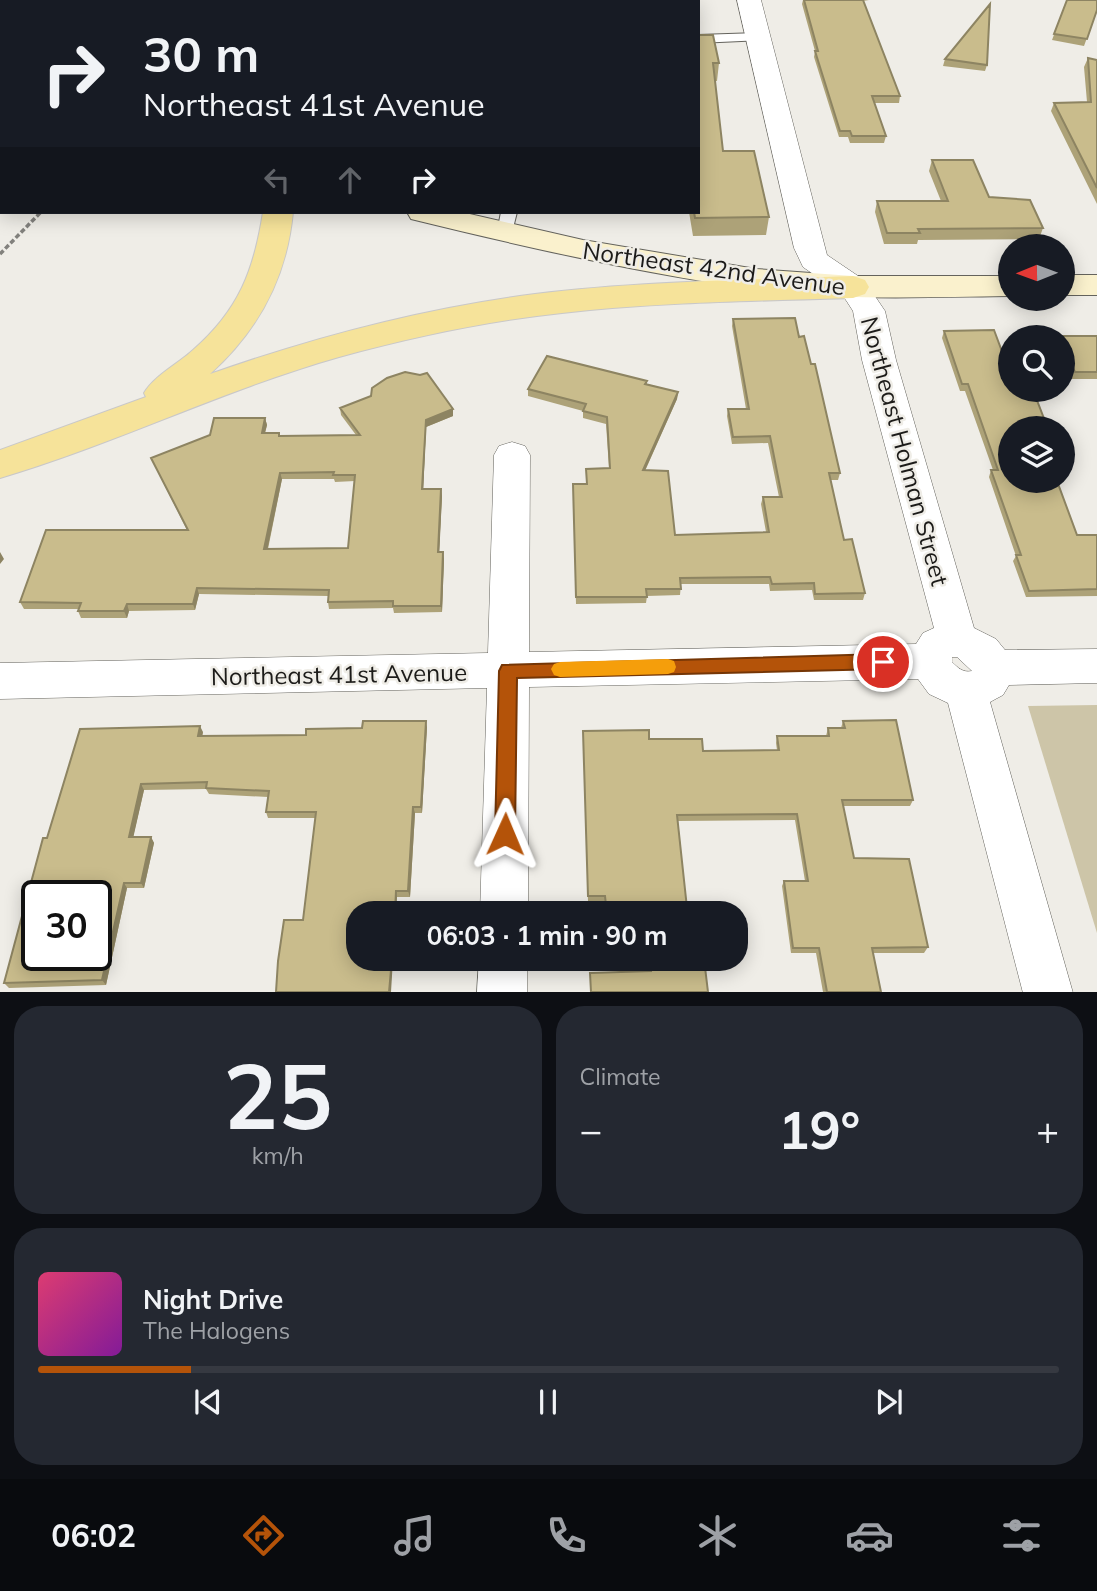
<!DOCTYPE html>
<meta charset="utf-8">
<style>
body{margin:0;font-family:Mulish,sans-serif;background:#242831;color:#f1f3f6;height:100vh;display:flex;flex-direction:column;font-size:26px;white-space:nowrap}
*{box-sizing:border-box;margin:0}
p{font-size:23px;color:#9ea1a6}
.icon{flex:none;width:38px;height:38px;fill:none;stroke:currentColor;stroke-width:2;stroke-linecap:round;stroke-linejoin:round}
.map{position:relative;height:992px;overflow:hidden}
.details{display:flex;flex-direction:column;gap:14px;padding:14px;background:#0d0f14;flex:1}
.details>*{flex:none}
.top-card{position:absolute;left:0px;top:0px;width:700px;height:214px;box-shadow:0 4px 18px #0003;background:#171b24;color:#f1f3f6;overflow:hidden}
.needle{width:46px;rotate:269deg}
.tools{position:absolute;left:998px;top:234px;display:grid;gap:14px}
.tools a{display:grid;place-items:center;width:77px;height:77px;border-radius:50%;background:#171b24;box-shadow:0 4px 18px #0003;font-size:35px}
.speed{position:absolute;left:21px;top:880px;display:flex;gap:14px;font-size:35px;font-weight:700;text-align:center}
.speed>*{display:grid;place-content:center;width:91px;height:91px;border-radius:50%;background:#171b24;box-shadow:0 4px 18px #0003;line-height:1}
.speed .limit{border:4px solid #111;border-radius:10px;background:#fff;color:#111}
.pin{position:absolute;display:grid;place-items:center;width:60px;height:60px;color:#fff;margin:-30px;border:4px solid #fff;border-radius:50%;box-shadow:0 2px 7px #0007}
.me{position:absolute;width:77px;margin:-38px;rotate:1deg;stroke-linejoin:round;filter:drop-shadow(0 0 5px #0008)}
.turn{display:flex;align-items:center;gap:24px;height:147px;padding:0 28px;font-size:32px}
.turn .icon{width:91px;height:91px;stroke-width:2.5}
.turn b{display:block;font-size:49px;line-height:60px}
.lanes{display:flex;align-items:center;height:66px;padding:0 28px;background:#0003;justify-content:center;gap:35px;direction:ltr}
.lanes .off{opacity:.35}
.big{font-size:52px;font-weight:700;line-height:1.1}
.details .card{flex:1;display:flex;flex-direction:column;justify-content:center;gap:10px;min-width:0;padding:0 24px;border-radius:28px;background:#242831}
.details .dial{align-items:center;gap:0}
.dial b{font-size:91px;line-height:1}
.song{display:flex;align-items:center;gap:21px}
.cover{width:84px;height:84px;border-radius:10px;background:linear-gradient(135deg,hsl(340 70% 55%),hsl(290 70% 35%))}
.played{height:7px;border-radius:4px;background:linear-gradient(90deg,#b45309 15%,#363941 15%)}
.keys{display:flex;justify-content:space-around;direction:ltr}
.heat{display:flex;justify-content:space-between;align-items:center;font-size:38px;direction:ltr}
.details .tiles{flex:1;display:grid;gap:14px;grid-template-columns:1fr 1fr}
.card:last-child{grid-column:span 2}
.trip{position:absolute;left:346px;top:901px;width:402px;height:70px;border-radius:28px;background:#171b24;box-shadow:0 4px 18px #0003;font-weight:700;line-height:70px;text-align:center}
.dock{display:flex;height:112px;justify-content:space-around;align-items:center;background:#090b0e;color:#9ea1a6}
.dock .icon{width:49px;height:49px}
.dock .current{color:#b45309}
.dock b{font-size:32px;color:#f1f3f6}
.map>svg:first-child{display:block}
.green{fill:#cdc5a8}
.lines{fill:none;stroke-linecap:round;stroke-linejoin:round}
.lane-casing{stroke:#64635d;stroke-width:2}
.street-casing{stroke:#64635d;stroke-width:1}
.secondary-casing{stroke:#64635d;stroke-width:2}
.primary-casing{stroke:#c9c8c8;stroke-width:2}
.path{stroke:#82817d;stroke-width:3.5;stroke-dasharray:5 2.5;stroke-linecap:butt}
.lane{fill:#fff;fill-rule:evenodd}
.street{fill:#fff;fill-rule:evenodd}
.secondary{fill:#faf1cd;fill-rule:evenodd}
.primary{fill:#f6e39a;fill-rule:evenodd}
.rail{stroke:#31302e;stroke-width:3.5;stroke-dasharray:6 6;stroke-linecap:butt}
.wall{fill:#ada278;fill-rule:evenodd}
.shaded-wall{fill:#8d8462}
.building{fill:#c9bc8c;stroke:#8d8462;stroke-width:2;fill-rule:evenodd}
.route{fill:#b45309;stroke:#753606;stroke-width:2}
.slow{fill:#f59e0b}
.labels{text-anchor:middle;dominant-baseline:central;stroke-width:5;stroke-linejoin:round;paint-order:stroke}
.street-label{font-size:24px;fill:#1c1b19;stroke:#efede7}
</style>
<div class="map">
<svg width="1097" height="993" viewBox="0 0 1097 993">
<rect width="100%" height="100%" fill="#efede7"/>
<path class="green" d="M 1097,705 L 1097,933 L 1028,706 Z"/>
<g class="lines">
<g class="lane-casing">
<path id="lane" d="M 758,33 L 763,34 L 763,40 L 698,43 L 698,35 Z
M 501,212 L 517,212 L 511,236 L 505,238 L 497,233 Z"/>
</g>
<g class="street-casing">
<path id="street" d="M 737,0 L 761,0 L 827,255 L 864,280 L 885,311 L 896,360 L 974,628 L 996,639 L 1005,650 L 1097,649 L 1097,683 L 1009,685 L 1003,695 L 990,702 L 1073,993 L 1023,993 L 948,703 L 929,694 L 918,679 L 529,687 L 528,914 L 480,914 L 487,688 L 0,699 L 0,663 L 488,653 L 494,455 L 499,446 L 512,442 L 525,446 L 530,455 L 529,652 L 916,644 L 923,633 L 934,628 L 862,360 L 853,311 L 842,294 L 803,267 L 794,248 ZM 952,657 L 957,657 L 972,671 C 963,673 958,668 952,662 Z
M 479,959 L 527,959 L 527,993 L 477,993 Z"/>
</g>
<g class="secondary-casing">
<path id="secondary" d="M 407,212 L 461,212 L 583,240 L 756,269 L 853,276 L 1010,276 L 1010,296 C 925,297 839,301 755,289 C 639,273 525,247 411,219 Z
M 1062,275 L 1097,275 L 1097,295 L 1062,295 Z"/>
</g>
<g class="primary-casing">
<path id="primary" d="M 173,0 L 198,0 L 172,2 Z
M 0,186 L 2,186 L 0,205 Z
M 263,212 L 293,212 C 287,277 259,330 210,374 C 315,337 424,308 535,294 C 640,281 747,280 853,276 L 865,280 L 869,287 L 865,294 L 853,298 C 756,301 659,302 562,313 C 487,321 412,337 339,357 C 223,390 115,444 0,478 L 0,450 L 146,397 L 144,393 C 155,375 178,364 193,350 C 239,310 254,270 263,212 Z"/>
</g>
<path class="path" d="M 0,254 L 41,212"/>
<use href="#lane" class="lane"/>
<use href="#street" class="street"/>
<use href="#secondary" class="secondary"/>
<use href="#primary" class="primary"/>
<path class="rail" d="M 76,2 L 78,0
M 93,2 L 95,0
M 0,74 L 2,72
M 0,91 L 2,89"/>
</g>
<path class="wall" d="M 803,0 L 869,0 L 863,1 L 900,96 L 899,103 L 874,103 L 886,136 L 884,143 L 850,143 L 848,137 L 839,137 L 814,57 L 815,51 L 802,4 Z
M 1067,0 L 1097,10 L 1084,46 L 1052,40 Z
M 698,35 L 719,63 L 717,81 L 715,81 L 723,151 L 769,217 L 766,235 L 693,236 L 689,212 L 698,212 Z
M 1088,58 L 1097,60 L 1097,204 L 1051,111 L 1054,103 L 1087,102 L 1084,67 Z
M 945,59 L 987,65 L 985,71 L 943,66 Z
M 932,160 L 989,197 L 1043,228 L 1039,239 L 918,240 L 917,244 L 884,244 L 875,212 L 877,201 L 941,201 L 929,171 Z
M 733,319 L 799,337 L 840,473 L 838,480 L 830,480 L 844,540 L 865,593 L 863,600 L 814,600 L 812,590 L 770,591 L 769,584 L 681,584 L 680,595 L 647,596 L 646,603 L 576,604 L 573,484 L 586,484 L 586,469 L 609,468 L 606,424 L 583,418 L 583,411 L 528,396 L 528,389 L 647,381 L 647,384 L 678,392 L 677,399 L 645,471 L 675,535 L 766,532 L 761,504 L 763,497 L 779,497 L 768,443 L 732,444 L 727,416 L 728,409 L 746,409 L 732,326 Z
M 944,331 L 1010,429 L 1077,535 L 1097,535 L 1097,596 L 1026,597 L 1013,561 L 1016,556 L 989,477 L 991,470 L 993,470 L 965,391 L 960,391 L 942,338 Z
M 1058,336 L 1097,336 L 1097,379 L 1072,379 L 1062,359 L 1062,338 L 1057,338 Z
M 340,408 L 453,416 L 426,427 L 423,489 L 441,489 L 442,496 L 439,552 L 443,552 L 444,559 L 442,612 L 394,613 L 393,608 L 329,609 L 328,602 L 328,596 L 199,594 L 195,610 L 129,611 L 127,618 L 81,618 L 78,611 L 79,609 L 24,609 L 20,602 L 187,530 L 151,458 L 265,418 L 267,425 L 265,433 L 280,436 L 356,435 L 341,415 ZM 282,479 L 334,479 L 335,482 L 355,481 L 348,548 L 268,549 Z
M 843,721 L 913,800 L 910,806 L 843,806 L 854,858 L 928,947 L 924,953 L 873,953 L 881,992 L 823,992 L 816,953 L 791,953 L 782,886 L 784,881 L 805,881 L 795,820 L 678,821 L 687,908 L 698,914 L 606,914 L 605,901 L 588,901 L 583,737 L 649,739 L 703,751 L 777,750 L 776,743 L 777,736 L 826,736 L 828,728 L 841,728 Z
M 427,727 L 422,813 L 415,813 L 410,897 L 397,897 L 303,920 L 315,818 L 268,818 L 266,812 L 268,797 L 209,794 L 206,789 L 144,790 L 133,837 L 151,837 L 154,843 L 144,888 L 127,888 L 106,985 L 9,988 L 4,983 L 47,838 L 203,732 L 202,736 L 306,735 Z"/>
<path class="shaded-wall" d="M 678,392 L 677,399 L 642,477 L 643,470 Z
M 453,409 L 453,416 L 426,427 L 423,496 L 422,489 L 426,420 Z
M 265,418 L 267,425 L 263,440 L 262,433 Z
M 280,473 L 282,479 L 266,556 L 264,549 Z
M 441,489 L 442,496 L 439,559 L 438,552 Z
M 0,552 L 4,559 L 0,564 Z
M 443,552 L 444,559 L 442,612 L 441,606 Z
M 197,588 L 199,594 L 195,610 L 193,604 Z
M 127,604 L 129,611 L 127,618 L 124,611 Z
M 426,721 L 427,727 L 422,813 L 421,807 Z
M 200,726 L 203,732 L 201,742 L 198,736 Z
M 141,784 L 144,790 L 132,843 L 129,837 Z
M 413,807 L 415,813 L 410,897 L 408,891 Z
M 151,837 L 154,843 L 144,888 L 141,883 Z
M 124,883 L 127,888 L 106,985 L 102,980 Z
M 396,891 L 397,897 L 396,914 L 395,914 Z
M 392,959 L 393,959 L 391,992 L 389,992 Z"/>
<path class="building" d="M 352,0 L 564,0 L 564,2 L 352,2 Z
M 804,0 L 863,0 L 900,96 L 872,96 L 886,136 L 852,136 L 850,131 L 840,131 L 815,51 L 818,51 Z
M 1067,0 L 1097,0 L 1097,10 L 1087,39 L 1054,34 Z
M 990,4 L 987,65 L 945,59 Z
M 698,35 L 713,35 L 719,63 L 713,63 L 723,151 L 754,151 L 769,217 L 695,218 L 694,212 L 698,212 Z
M 1088,58 L 1097,60 L 1097,188 L 1054,103 L 1091,102 Z
M 932,160 L 973,160 L 989,197 L 1030,200 L 1043,228 L 918,229 L 920,233 L 887,233 L 877,201 L 948,201 Z
M 795,318 L 799,337 L 804,336 L 811,364 L 815,364 L 840,473 L 829,473 L 844,540 L 852,539 L 865,593 L 815,594 L 814,583 L 772,584 L 770,577 L 680,578 L 681,589 L 646,589 L 647,597 L 576,597 L 573,484 L 587,484 L 586,469 L 610,468 L 607,417 L 583,411 L 586,404 L 528,389 L 547,356 L 647,381 L 645,384 L 678,392 L 643,470 L 668,471 L 675,535 L 769,532 L 763,497 L 782,497 L 770,436 L 733,437 L 728,409 L 749,409 L 733,319 Z
M 994,330 L 1010,373 L 1010,390 L 1033,390 L 1048,429 L 1010,429 L 1010,481 L 1057,481 L 1077,535 L 1097,535 L 1097,589 L 1029,591 L 1016,555 L 1021,555 L 991,470 L 998,470 L 968,384 L 962,384 L 944,331 Z
M 1058,336 L 1097,336 L 1097,372 L 1075,372 L 1062,346 L 1062,338 L 1059,338 Z
M 405,372 L 420,375 L 427,373 L 453,409 L 426,420 L 422,489 L 441,489 L 438,552 L 443,552 L 441,606 L 393,606 L 393,601 L 328,602 L 329,590 L 197,588 L 193,604 L 127,604 L 124,611 L 78,611 L 81,603 L 20,602 L 46,530 L 188,530 L 151,458 L 210,435 L 214,418 L 265,418 L 262,433 L 279,433 L 279,436 L 360,435 L 340,408 L 371,396 L 372,388 L 387,378 ZM 334,472 L 333,475 L 355,475 L 348,548 L 264,549 L 280,473 Z
M 896,720 L 913,800 L 842,800 L 854,858 L 909,859 L 928,947 L 872,948 L 881,992 L 827,992 L 819,948 L 793,948 L 784,881 L 808,881 L 797,814 L 677,815 L 687,908 L 697,908 L 698,914 L 607,914 L 605,896 L 588,896 L 583,731 L 649,730 L 649,739 L 702,739 L 703,751 L 779,750 L 777,736 L 829,736 L 828,728 L 845,728 L 843,721 Z
M 363,721 L 426,721 L 421,807 L 413,807 L 408,891 L 396,891 L 395,914 L 359,914 L 359,959 L 392,959 L 389,992 L 276,992 L 278,961 L 284,920 L 303,920 L 316,812 L 266,812 L 269,791 L 206,788 L 207,782 L 141,784 L 129,837 L 151,837 L 141,883 L 124,883 L 102,980 L 4,983 L 43,838 L 47,838 L 80,729 L 200,726 L 198,736 L 306,735 L 306,729 L 362,728 ZM 37,896 L 96,896 L 96,956 L 37,956 Z
M 650,959 L 704,959 L 708,992 L 591,992 L 590,973 L 651,971 Z"/>
<path class="route" d="M 883,654 L 889,657 L 891,662 L 889,667 L 883,669 L 517,678 L 515,834 L 512,840 L 505,843 L 498,840 L 495,834 L 499,671 L 502,665 Z"/>
<path class="slow" d="M 668,659 L 674,661 L 676,667 L 674,672 L 668,674 L 560,677 L 554,675 L 551,669 L 554,664 L 560,662 Z"/>
<g class="labels">
<g class="street-label">
<text transform="translate(714 268) rotate(8)">Northeast 42nd Avenue</text>
<text transform="translate(905 451) rotate(75)">Northeast Holman Street</text>
<text transform="translate(339 674) rotate(-1)">Northeast 41st Avenue</text>
</g>
</g>
</svg>
<div class="tools">
<a><svg class="needle" viewBox="-14 -14 28 28"><path d="M0-13l5 13h-10z" fill="#e53935"/><path d="M0 13l5-13h-10z" fill="#9ea1a6"/></svg></a>
<a><svg class="icon" aria-label="search" viewBox="0 0 24 24"><circle cx="10" cy="10" r="6"/><path d="M15 15l6 6"/></svg></a>
<a><svg class="icon" aria-label="layers" viewBox="0 0 24 24"><path d="M12 4l9 5-9 5-9-5zM3 14l9 5 9-5"/></svg></a>
</div>
<div class="speed"><div class="limit">30</div></div>
<div class="pin" style="left:883px;top:662px;background:#d93025"><svg class="icon" aria-label="arrive" viewBox="0 0 24 24"><path d="M6 21V4h12l-3 4 3 4H6"/></svg></div>
<svg class="me" style="left:505px;top:834px" viewBox="-20 -20 40 40"><path d="M0-17L14 15 0 8-14 15z" fill="#b45309" stroke="#fff" stroke-width="4"/></svg>
<div class="trip">06:03 · 1 min · 90 m</div>
<div class="top-card">
<div class="turn"><svg class="icon" aria-label="right" viewBox="0 0 24 24"><path d="M7 20v-9h11M14 6l5 5-5 5"/></svg><div><b>30 m</b>Northeast 41st Avenue</div></div>
<div class="lanes"><svg class="icon off" aria-label="left" viewBox="0 0 24 24"><path d="M17 20v-9H6M10 6l-5 5 5 5"/></svg><svg class="icon off" aria-label="ahead" viewBox="0 0 24 24"><path d="M12 20V5M6 11l6-6 6 6"/></svg><svg class="icon" aria-label="right" viewBox="0 0 24 24"><path d="M7 20v-9h11M14 6l5 5-5 5"/></svg></div>
</div>
</div>
<section class="details">
<div class="tiles">
<div class="card dial"><b>25</b><p>km/h</p></div>
<div class="card"><p>Climate</p>
<div class="heat"><a>−</a><b class="big">19°</b><a>+</a></div>
</div>
<div class="card">
<div class="song"><i class="cover"></i><div><b>Night Drive</b><p>The Halogens</p></div></div>
<div class="played"></div>
<div class="keys"><svg class="icon" aria-label="previous" viewBox="0 0 24 24"><path d="M18 5L8 12l10 7zM5 5v14"/></svg><svg class="icon" aria-label="pause" viewBox="0 0 24 24"><path d="M8 5v14M16 5v14"/></svg><svg class="icon" aria-label="next" viewBox="0 0 24 24"><path d="M6 5l10 7-10 7zM19 5v14"/></svg></div>
</div>
</div>
</section>
<nav class="dock">
<b>06:02</b>
<svg class="icon current" aria-label="directions" viewBox="0 0 24 24"><path d="M12 3l9 9-9 9-9-9zM9 14v-3h6M13 9l2 2-2 2"/></svg>
<svg class="icon" aria-label="music" viewBox="0 0 24 24"><path d="M9 18V5l10-2v13"/><circle cx="6" cy="18" r="3"/><circle cx="16" cy="16" r="3"/></svg>
<svg class="icon" aria-label="phone" viewBox="0 0 24 24"><path d="M5 4h4l2 5-3 2q2 4 5 5l2-3 5 2v4C11 20 4 13 5 4z"/></svg>
<svg class="icon" aria-label="climate" viewBox="0 0 24 24"><path d="M12 3v18M4 7l16 10M4 17L20 7"/></svg>
<svg class="icon" aria-label="car" viewBox="0 0 24 24"><path d="M5 17H2v-5l4-1 3-4h7l3 4 3 1v5h-3M9 17h6M6 11h13"/><circle cx="7" cy="17" r="2"/><circle cx="17" cy="17" r="2"/></svg>
<svg class="icon" aria-label="filters" viewBox="0 0 24 24"><path d="M4 7h16M4 17h16"/><circle cx="9" cy="7" r="2"/><circle cx="15" cy="17" r="2"/></svg>
</nav>
